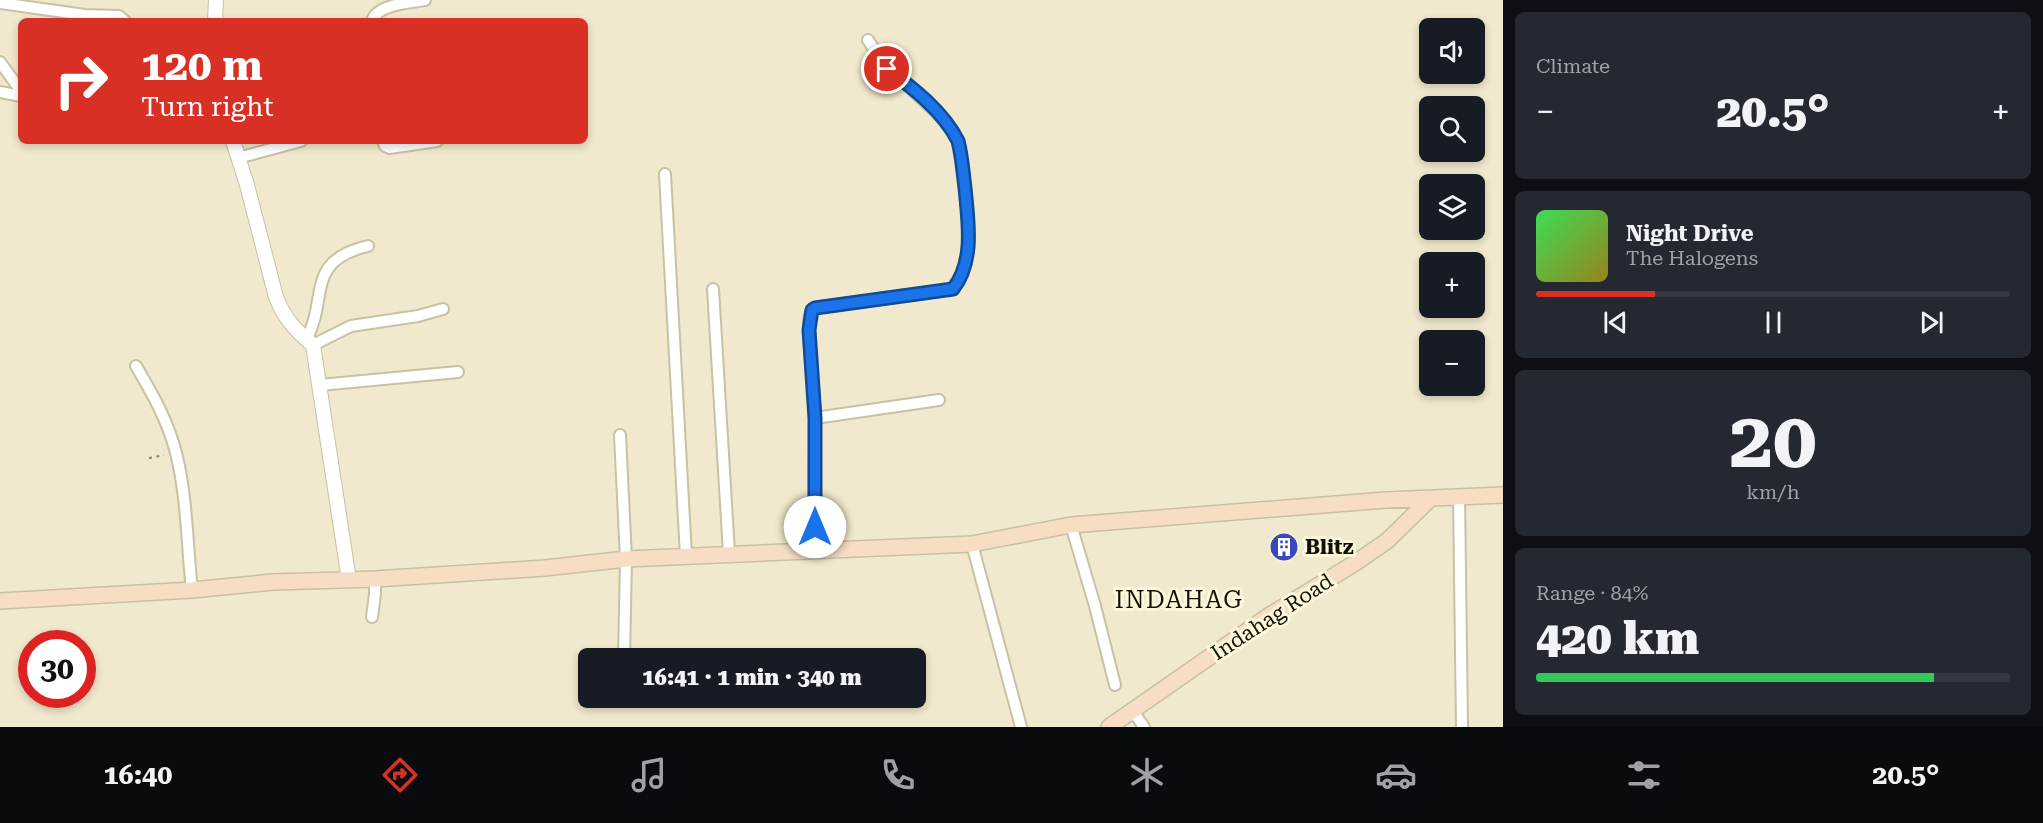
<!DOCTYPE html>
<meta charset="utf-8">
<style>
body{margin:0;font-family:"Roboto Serif",serif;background:#242831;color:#f1f3f6;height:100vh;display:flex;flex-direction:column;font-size:22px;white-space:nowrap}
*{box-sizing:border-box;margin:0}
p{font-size:20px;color:#9ea1a6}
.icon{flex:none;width:33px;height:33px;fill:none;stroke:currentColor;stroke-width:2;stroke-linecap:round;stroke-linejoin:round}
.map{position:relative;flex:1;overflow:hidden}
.panel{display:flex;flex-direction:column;gap:12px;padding:12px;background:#0d0f14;width:540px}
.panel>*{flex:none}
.top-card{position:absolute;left:18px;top:18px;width:570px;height:126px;border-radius:9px;box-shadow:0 3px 9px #0003;background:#d93025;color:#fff;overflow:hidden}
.fabs{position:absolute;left:1419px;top:18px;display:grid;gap:12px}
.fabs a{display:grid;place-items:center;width:66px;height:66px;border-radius:9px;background:#171b24;box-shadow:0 3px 9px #0003;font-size:30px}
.speed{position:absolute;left:18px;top:630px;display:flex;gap:12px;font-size:30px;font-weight:700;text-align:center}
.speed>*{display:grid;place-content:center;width:78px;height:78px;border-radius:50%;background:#171b24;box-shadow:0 3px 9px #0003;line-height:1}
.speed .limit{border:9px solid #d22;background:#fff;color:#111}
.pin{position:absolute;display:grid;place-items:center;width:51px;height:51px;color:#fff;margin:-26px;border:3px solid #fff;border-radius:50%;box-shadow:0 2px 6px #0007}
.me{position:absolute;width:66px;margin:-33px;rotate:0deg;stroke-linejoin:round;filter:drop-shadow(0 0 4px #0008)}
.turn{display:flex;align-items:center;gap:21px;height:126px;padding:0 24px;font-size:27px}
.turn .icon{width:78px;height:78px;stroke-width:2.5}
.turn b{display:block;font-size:42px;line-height:51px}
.big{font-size:45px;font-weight:800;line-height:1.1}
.panel .tile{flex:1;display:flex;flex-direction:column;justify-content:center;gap:9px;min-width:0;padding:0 21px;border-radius:9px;background:#242831}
.panel .dial{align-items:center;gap:0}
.dial b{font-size:78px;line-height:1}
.song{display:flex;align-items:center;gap:18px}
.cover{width:72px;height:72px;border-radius:9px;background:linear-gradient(135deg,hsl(130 70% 55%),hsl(50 70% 35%))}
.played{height:6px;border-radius:3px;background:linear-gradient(90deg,#d93025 25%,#363941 25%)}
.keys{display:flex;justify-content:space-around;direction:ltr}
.heat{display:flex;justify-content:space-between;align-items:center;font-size:33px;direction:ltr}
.charge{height:9px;border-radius:4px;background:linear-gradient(90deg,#34c759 84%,#363941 0)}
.trip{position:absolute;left:578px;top:648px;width:348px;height:60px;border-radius:9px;background:#171b24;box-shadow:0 3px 9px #0003;font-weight:800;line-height:60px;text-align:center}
.menu{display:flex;height:96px;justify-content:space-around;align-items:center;background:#090b0e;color:#9ea1a6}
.menu .icon{width:42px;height:42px}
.menu .selected{color:#d93025}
.menu b{font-size:27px;color:#f1f3f6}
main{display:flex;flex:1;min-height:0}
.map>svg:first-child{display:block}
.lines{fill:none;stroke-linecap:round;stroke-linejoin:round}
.minor-casing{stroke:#c7c1a5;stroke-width:14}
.tertiary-casing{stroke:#c7c1a5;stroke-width:16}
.secondary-casing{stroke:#c7c1a5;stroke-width:18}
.path{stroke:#8b8673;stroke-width:2;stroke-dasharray:3 4.5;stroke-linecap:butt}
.minor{stroke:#fff;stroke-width:10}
.tertiary{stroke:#fff;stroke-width:14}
.secondary{stroke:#f7ddc4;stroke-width:15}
.route-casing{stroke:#114b97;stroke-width:15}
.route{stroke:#1a73e8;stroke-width:10}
.labels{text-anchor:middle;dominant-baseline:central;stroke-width:6;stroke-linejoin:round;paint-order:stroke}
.poi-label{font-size:21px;font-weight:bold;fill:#131107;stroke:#fdf7da;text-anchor:start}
.street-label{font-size:21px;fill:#131107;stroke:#fdf7da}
.quarter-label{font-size:24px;letter-spacing:1.5px;fill:#131107;stroke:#fdf7da}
</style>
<main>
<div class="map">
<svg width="1503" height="727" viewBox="0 0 1503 727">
<rect width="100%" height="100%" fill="#f0e9cd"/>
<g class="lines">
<g class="minor-casing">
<path id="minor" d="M 0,3 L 85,15 L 119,16 L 125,21
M 372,21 C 377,4 410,3 425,0
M 0,62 L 21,91
M 0,92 L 21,96
M 383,141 L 385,146 L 390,148 L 437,141
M 238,158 L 301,141
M 665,174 L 686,556
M 713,289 L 729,553
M 306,340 C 329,298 304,261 368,246
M 313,345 L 351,326 L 418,316 L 443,309
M 136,366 C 152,393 168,421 176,453 C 187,495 187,546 192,590
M 320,385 L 458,372
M 815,418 L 939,400
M 620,435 L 626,559 L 624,658
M 1459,495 L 1462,727
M 1071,525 L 1095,606 L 1115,685
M 972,544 L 1021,727
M 814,551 L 815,418 L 809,330 C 809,322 808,312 815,308 L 953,289 C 975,262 968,221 965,188 C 963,172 962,156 958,141 L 953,131 L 939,115 L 907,85 L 887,69 L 868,40
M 372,617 L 375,594 L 375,579
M 1133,711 L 1144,727"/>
</g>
<g class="tertiary-casing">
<path id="tertiary" d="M 215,21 L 216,0
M 233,141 L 247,185 L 276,297 C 284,318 296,331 313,345 L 349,580"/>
</g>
<g class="secondary-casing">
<path id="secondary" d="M 0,601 L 192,590 L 273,582 L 375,579 L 545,568 L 626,559 L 972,544 L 1071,525 L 1386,500 L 1503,495
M 1109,727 L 1270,615 L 1355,563 L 1387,541 L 1429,500"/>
</g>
<path class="path" d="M 149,458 L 164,455"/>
<use href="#minor" class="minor"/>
<use href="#tertiary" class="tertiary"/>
<use href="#secondary" class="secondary"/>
</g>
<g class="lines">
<g class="route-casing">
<path id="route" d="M 815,527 L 815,418 L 809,330 L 812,310 L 815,308 L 953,289 C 975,261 968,221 965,188 C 963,172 962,156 958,141 C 943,111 913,88 887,69"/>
</g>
<use href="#route" class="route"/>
</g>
<defs>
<g id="building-disc" transform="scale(1.5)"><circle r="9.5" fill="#3749bc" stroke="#fdf7da"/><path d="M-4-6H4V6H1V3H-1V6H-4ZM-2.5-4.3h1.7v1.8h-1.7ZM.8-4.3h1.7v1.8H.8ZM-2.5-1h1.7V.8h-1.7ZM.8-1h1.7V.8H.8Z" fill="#fff"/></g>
</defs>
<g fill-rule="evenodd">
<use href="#building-disc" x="1284" y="547"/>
</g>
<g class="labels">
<g class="poi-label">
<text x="1305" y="547">Blitz</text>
</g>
<g class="street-label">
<text transform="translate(1272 617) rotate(-33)">Indahag Road</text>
</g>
<g class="quarter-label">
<text x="1179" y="600">INDAHAG</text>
</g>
</g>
</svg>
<div class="fabs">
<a><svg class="icon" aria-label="sound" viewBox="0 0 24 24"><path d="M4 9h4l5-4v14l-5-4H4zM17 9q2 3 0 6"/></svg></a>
<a><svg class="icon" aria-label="search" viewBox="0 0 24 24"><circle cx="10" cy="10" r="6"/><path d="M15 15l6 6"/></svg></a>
<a><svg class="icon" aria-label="layers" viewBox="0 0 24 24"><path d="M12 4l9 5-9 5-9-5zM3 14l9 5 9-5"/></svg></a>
<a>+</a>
<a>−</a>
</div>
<div class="speed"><div class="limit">30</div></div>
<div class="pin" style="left:887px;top:69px;background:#d93025"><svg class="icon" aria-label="arrive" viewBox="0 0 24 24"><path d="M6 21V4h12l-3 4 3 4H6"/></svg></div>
<svg class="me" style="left:815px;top:527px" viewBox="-20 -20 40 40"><circle r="19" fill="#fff"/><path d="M0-13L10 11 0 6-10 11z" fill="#1a73e8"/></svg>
<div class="trip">16:41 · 1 min · 340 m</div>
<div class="top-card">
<div class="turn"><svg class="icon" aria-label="right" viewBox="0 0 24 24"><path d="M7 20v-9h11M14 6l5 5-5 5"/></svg><div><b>120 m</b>Turn right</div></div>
</div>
</div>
<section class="panel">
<div class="tile"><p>Climate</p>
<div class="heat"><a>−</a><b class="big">20.5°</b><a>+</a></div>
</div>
<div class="tile">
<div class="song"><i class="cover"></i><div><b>Night Drive</b><p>The Halogens</p></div></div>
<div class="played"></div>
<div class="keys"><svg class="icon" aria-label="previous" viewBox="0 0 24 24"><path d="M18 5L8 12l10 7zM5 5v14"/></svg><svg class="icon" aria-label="pause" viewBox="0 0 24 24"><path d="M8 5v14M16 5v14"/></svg><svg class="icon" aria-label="next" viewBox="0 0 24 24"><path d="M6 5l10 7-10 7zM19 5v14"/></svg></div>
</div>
<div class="tile dial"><b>20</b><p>km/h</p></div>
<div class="tile"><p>Range · 84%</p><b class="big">420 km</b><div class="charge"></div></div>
</section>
</main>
<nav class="menu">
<b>16:40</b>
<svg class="icon selected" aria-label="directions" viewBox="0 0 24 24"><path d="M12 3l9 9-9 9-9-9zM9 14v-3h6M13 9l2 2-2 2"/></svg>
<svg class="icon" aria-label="music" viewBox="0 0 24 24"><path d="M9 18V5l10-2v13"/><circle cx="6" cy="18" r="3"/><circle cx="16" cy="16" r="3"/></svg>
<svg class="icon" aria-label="phone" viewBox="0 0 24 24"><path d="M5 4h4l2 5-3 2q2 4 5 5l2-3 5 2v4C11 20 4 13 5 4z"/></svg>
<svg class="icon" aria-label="climate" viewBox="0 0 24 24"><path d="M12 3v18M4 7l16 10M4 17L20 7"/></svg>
<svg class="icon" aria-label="car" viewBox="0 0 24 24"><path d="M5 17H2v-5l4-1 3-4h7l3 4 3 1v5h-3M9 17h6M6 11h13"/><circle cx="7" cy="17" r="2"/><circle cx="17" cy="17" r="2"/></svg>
<svg class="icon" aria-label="filters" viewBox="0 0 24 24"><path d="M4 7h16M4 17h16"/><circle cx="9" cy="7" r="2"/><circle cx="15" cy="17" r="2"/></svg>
<b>20.5°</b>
</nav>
